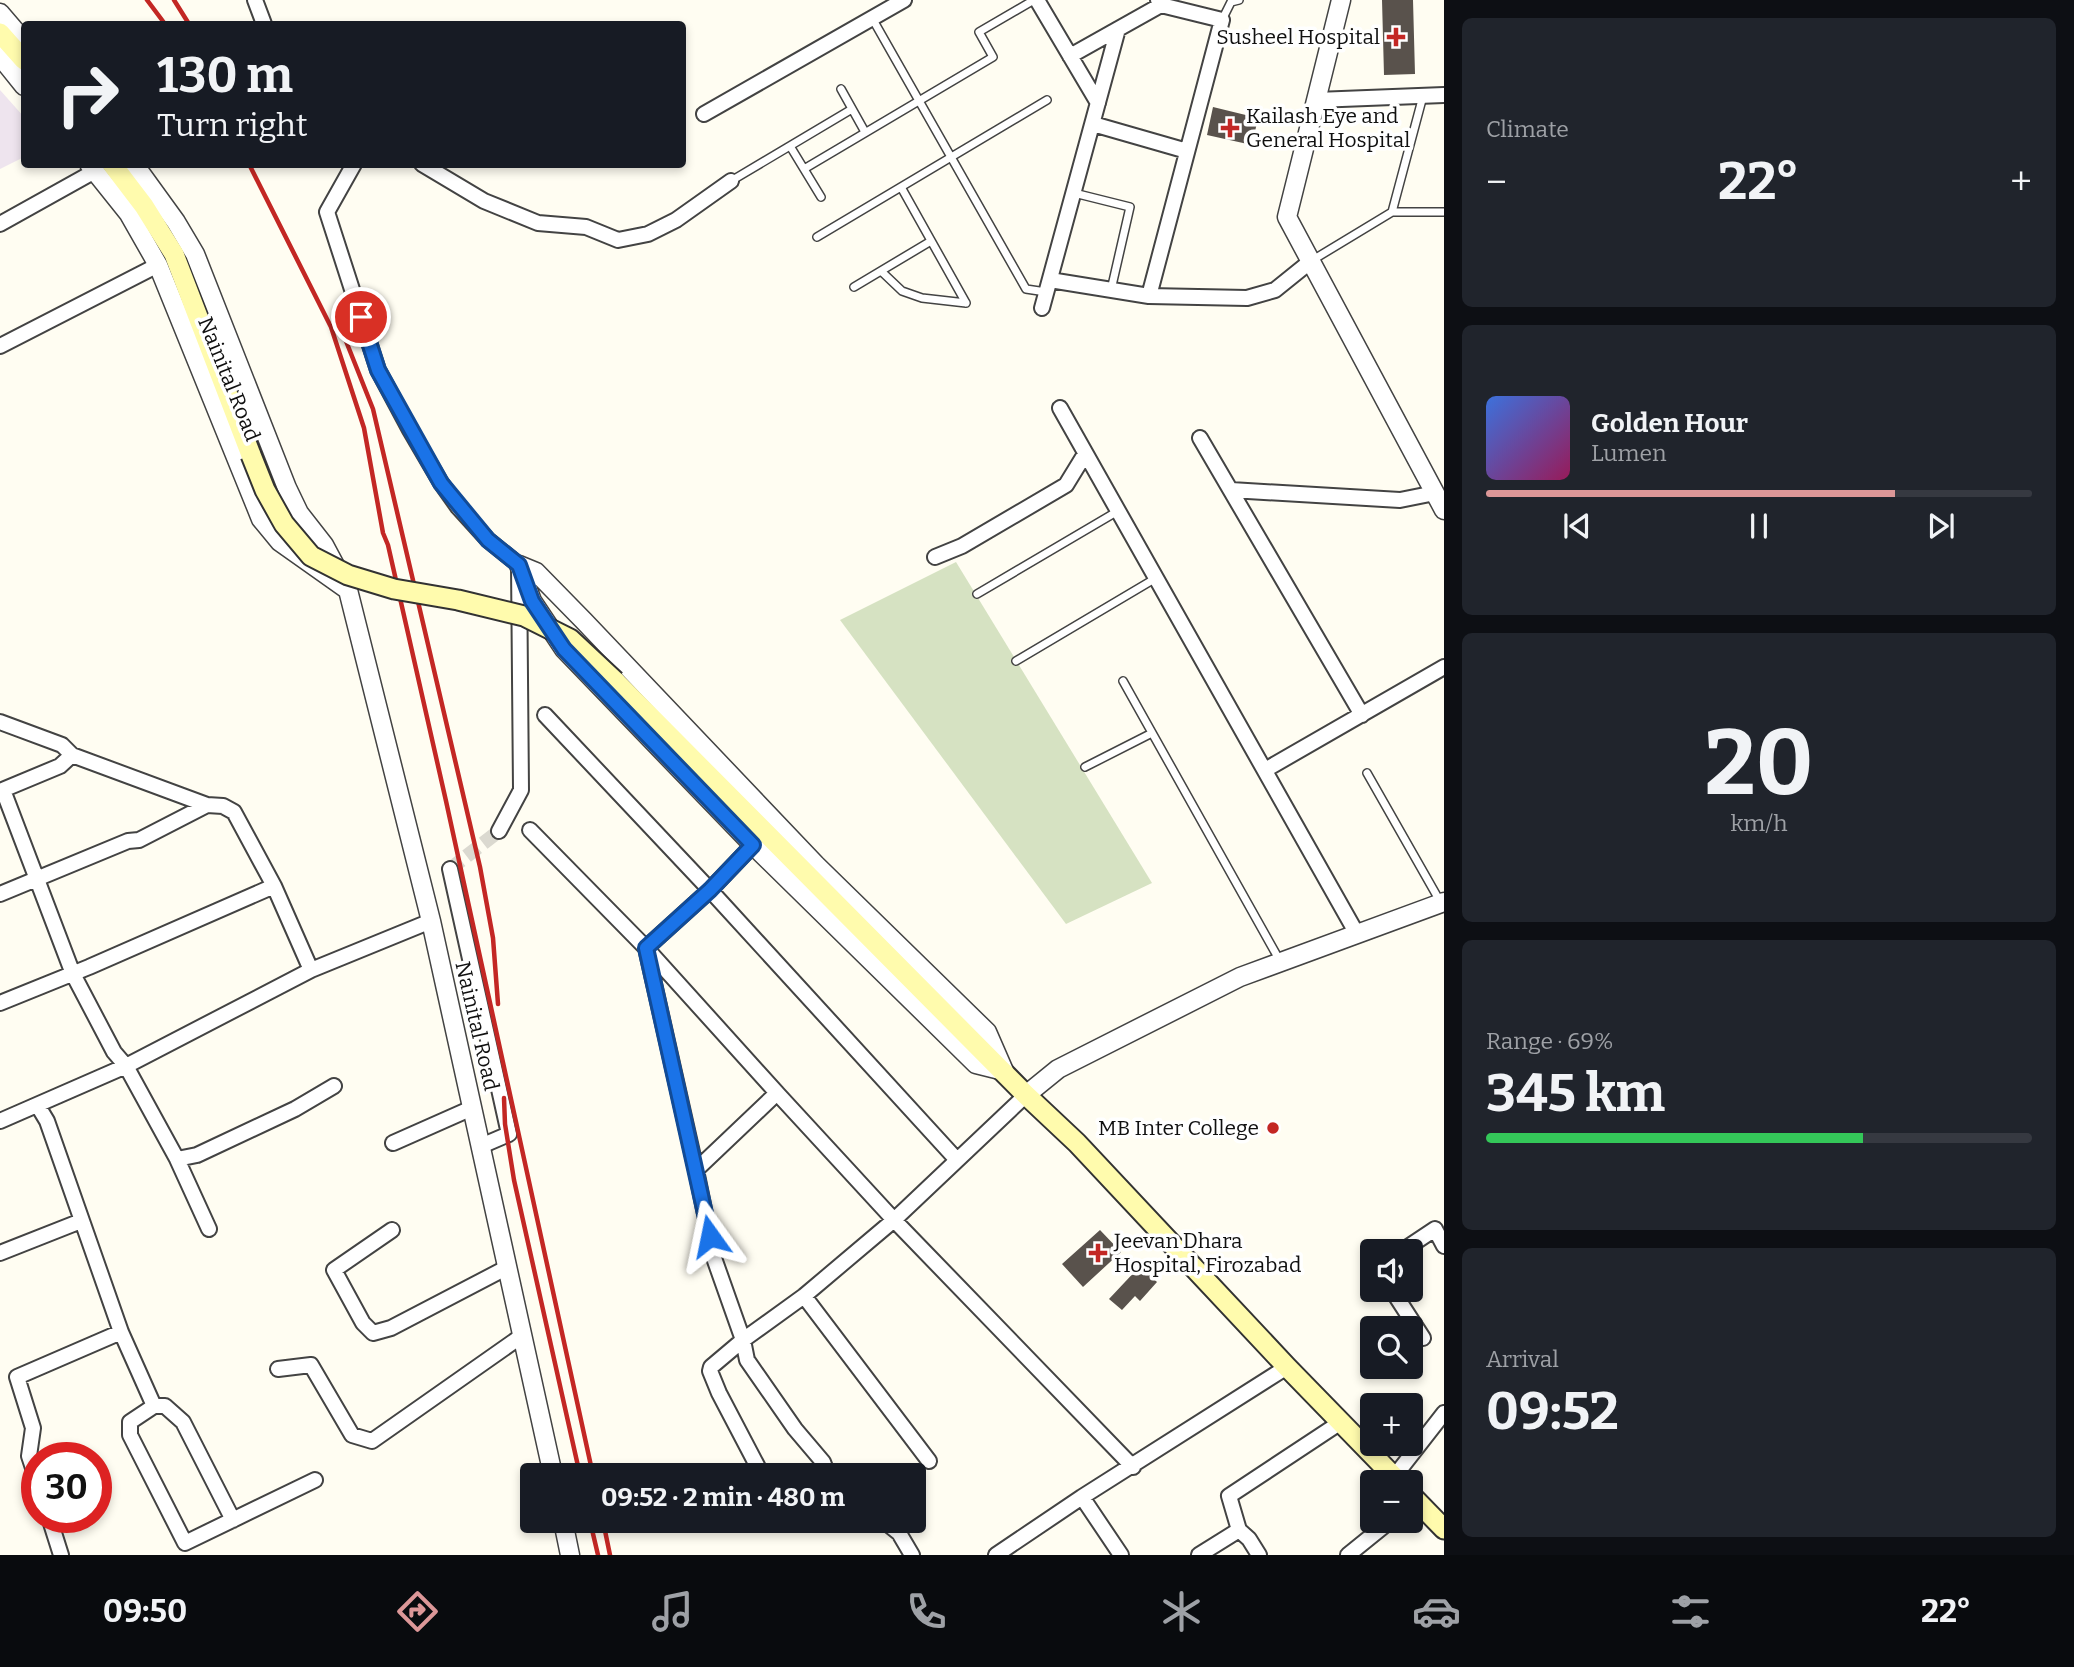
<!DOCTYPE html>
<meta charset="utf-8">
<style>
body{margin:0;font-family:Bitter,serif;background:#20242c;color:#f1f3f6;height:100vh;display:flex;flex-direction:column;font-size:26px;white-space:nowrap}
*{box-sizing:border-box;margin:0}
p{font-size:23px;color:#9ea1a6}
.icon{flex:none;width:38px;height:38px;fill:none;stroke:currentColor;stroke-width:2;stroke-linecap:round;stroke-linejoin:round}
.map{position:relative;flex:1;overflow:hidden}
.sheet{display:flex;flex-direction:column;gap:18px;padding:18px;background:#0d0f14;width:630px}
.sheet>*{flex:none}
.hud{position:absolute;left:21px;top:21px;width:665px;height:147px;border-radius:7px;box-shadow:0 4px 10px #0003;background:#171b24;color:#f1f3f6;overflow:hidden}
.fabs{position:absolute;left:1360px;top:1239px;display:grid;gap:14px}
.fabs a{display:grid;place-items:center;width:63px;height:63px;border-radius:7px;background:#171b24;box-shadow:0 4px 10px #0003;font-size:35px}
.speed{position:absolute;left:21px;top:1442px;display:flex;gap:14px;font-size:35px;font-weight:700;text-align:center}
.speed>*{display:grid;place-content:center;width:91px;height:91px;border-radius:50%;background:#171b24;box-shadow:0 4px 10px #0003;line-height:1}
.speed .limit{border:10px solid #d22;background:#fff;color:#111}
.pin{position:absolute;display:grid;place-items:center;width:60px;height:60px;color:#fff;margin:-30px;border:4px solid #fff;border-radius:50%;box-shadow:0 2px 7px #0007}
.me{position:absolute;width:77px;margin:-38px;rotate:348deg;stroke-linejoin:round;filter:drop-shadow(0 0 5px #0008)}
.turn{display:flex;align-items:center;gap:24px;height:147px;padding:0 21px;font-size:32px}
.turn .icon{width:91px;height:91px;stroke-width:2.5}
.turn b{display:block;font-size:49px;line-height:60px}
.big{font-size:52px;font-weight:700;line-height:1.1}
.sheet .card{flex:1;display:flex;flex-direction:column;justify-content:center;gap:10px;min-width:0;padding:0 24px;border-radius:10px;background:#20242c}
.sheet .dial{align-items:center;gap:0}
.dial b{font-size:91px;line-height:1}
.song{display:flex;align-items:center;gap:21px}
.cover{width:84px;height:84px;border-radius:10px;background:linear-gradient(135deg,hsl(220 70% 55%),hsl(330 70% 35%))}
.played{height:7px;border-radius:4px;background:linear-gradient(90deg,#dc9798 75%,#363941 75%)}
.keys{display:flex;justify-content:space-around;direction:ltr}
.heat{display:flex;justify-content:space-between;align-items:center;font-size:38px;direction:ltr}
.charge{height:10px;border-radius:5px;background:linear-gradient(90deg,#34c759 69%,#363941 0)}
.trip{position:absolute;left:520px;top:1463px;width:406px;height:70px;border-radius:7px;background:#171b24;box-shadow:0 4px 10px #0003;font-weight:700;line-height:70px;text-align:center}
.tab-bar{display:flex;height:112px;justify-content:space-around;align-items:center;background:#090b0e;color:#9ea1a6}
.tab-bar .icon{width:49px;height:49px}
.tab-bar .on{color:#dc9798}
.tab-bar b{font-size:32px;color:#f1f3f6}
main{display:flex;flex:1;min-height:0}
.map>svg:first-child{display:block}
.industrial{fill:#eee4ee}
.cemetery{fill:#d6e2c2}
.building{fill:#59524c}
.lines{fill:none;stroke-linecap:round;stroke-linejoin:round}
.minor-tunnel{stroke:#dbd9d0;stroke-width:14;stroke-dasharray:14 7;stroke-linecap:butt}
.service-casing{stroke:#434343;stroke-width:10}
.minor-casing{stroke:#434343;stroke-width:18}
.tertiary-casing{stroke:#434343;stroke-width:21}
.secondary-casing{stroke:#323232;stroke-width:23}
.service{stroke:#fff;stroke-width:7}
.minor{stroke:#fff;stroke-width:14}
.tertiary{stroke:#fff;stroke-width:18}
.secondary{stroke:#fffbad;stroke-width:19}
.rail{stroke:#c32724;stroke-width:4.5}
.secondary-bridge-casing{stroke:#323232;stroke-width:23;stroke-linecap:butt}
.secondary-bridge{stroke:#fffbad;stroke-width:19}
.route-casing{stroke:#114b97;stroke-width:18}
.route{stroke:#1a73e8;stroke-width:12}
.poi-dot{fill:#c32724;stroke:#fff;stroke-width:2.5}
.labels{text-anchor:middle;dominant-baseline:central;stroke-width:7;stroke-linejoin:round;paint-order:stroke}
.poi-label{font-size:21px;fill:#101010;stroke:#fff;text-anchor:end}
.street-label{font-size:21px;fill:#101010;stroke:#fff}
</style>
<main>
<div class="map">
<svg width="1444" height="1555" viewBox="0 0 1444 1555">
<rect width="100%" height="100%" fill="#fffdf2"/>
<path class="industrial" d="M 0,90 L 24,117 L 24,157 L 0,169 Z"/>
<path class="cemetery" d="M 956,562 L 1152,883 L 1066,924 L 840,620 Z"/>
<path class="building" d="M 1382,0 L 1413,0 L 1415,74 L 1384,75 Z
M 1213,107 L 1258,118 L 1252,145 L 1207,135 Z
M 1100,1230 L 1121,1252 L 1083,1287 L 1062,1264 Z
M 1140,1266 L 1157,1282 L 1140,1301 L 1135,1296 L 1122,1310 L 1109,1299 Z"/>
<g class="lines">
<path class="minor-tunnel" d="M 450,869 L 499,831"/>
<g class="service-casing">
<path id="service" d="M 872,18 L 1026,289 L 1046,292
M 1222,20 L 1231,2 L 1239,0
M 841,89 L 865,132
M 790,146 L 821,197
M 804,169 L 993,57 L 979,32 L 1034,0
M 731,181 L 852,109
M 901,187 L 966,303
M 1074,193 L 1130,207 L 1111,290
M 1392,212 L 1423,96
M 817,237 L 1047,100
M 1311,261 L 1392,212 L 1444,212
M 881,271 L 902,291 L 922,298 L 966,303
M 854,287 L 931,241
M 977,594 L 1118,511
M 1016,661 L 1156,578
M 1123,681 L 1280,961
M 1085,767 L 1152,733
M 1367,773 L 1441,903"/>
</g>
<g class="minor-casing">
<path id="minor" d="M 255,0 L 264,24
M 1037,0 L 1098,103
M 1070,56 L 1161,5
M 1316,100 L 1444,95
M 704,114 L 904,0
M 1093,124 L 1187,151
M 354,164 L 327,212 L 378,370 L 410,430 L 441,483 L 458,507 L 488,540 L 519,565 L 521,790 L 499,831
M 422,164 L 484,201 L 538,223 L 586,227 L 618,240 L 648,234 L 676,220 L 731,181
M 0,224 L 95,171
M 1050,280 L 1149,296 L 1247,298 L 1275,290 L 1311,261
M 1149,296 L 1222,20 L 1161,5 L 1158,0
M 1042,308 L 1118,29
M 0,346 L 158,265
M 1060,408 L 1357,934
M 1200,438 L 1362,715
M 1231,490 L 1400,500 L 1435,493
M 935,557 L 962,546 L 1066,485 L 1085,454
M 545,715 L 710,890 L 957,1160
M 0,722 L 62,745 L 72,755 L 207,805 L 223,806 L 234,812 L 274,886
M 1265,770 L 1444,667
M 3,790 L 73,974 L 114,1052 L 126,1066 L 177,1159 L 209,1229
M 0,791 L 60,766 L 72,755
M 530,830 L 646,948 L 710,890 L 753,845
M 450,869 L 509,1134 L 481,1146
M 0,894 L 128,841 L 139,840 L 207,805
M 646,948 L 696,1170
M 647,949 L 777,1093
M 0,1003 L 89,967 L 274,886 L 311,970 L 431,921
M 38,1106 L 47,1121 L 121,1332 L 154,1406
M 0,1121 L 126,1066 L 311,970
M 393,1143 L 472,1108
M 177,1159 L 197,1155 L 295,1109 L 334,1086
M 392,1230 L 334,1270 L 363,1323 L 373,1333 L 391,1328 L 508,1267
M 1402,1251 L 1435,1229 L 1444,1246
M 0,1253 L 81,1221
M 1392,1290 L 1423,1338
M 804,1296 L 929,1461
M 278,1369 L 311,1365 L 352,1435 L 372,1441 L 523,1335
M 762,1475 L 719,1393 L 710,1371 L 711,1367 L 743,1340 L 804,1296 L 894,1220 L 1026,1095
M 828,1475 L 823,1462 L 795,1429 L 747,1360 L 743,1340 L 714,1258 L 696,1170 L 777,1093 L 894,1220 L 1133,1467
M 1394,1477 L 1444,1413
M 37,1480 L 29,1456 L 33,1428 L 17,1377 L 121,1332
M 1082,1497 L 1121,1555
M 49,1517 L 61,1555
M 233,1520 L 183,1422 L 165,1406 L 154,1406 L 130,1422 L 130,1435 L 185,1543 L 315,1480
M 884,1521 L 899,1533 L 912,1555
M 996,1555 L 1082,1497 L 1287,1367
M 1199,1555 L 1239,1530
M 1259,1555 L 1249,1539 L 1239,1530 L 1229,1496 L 1341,1422
M 1348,1555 L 1390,1521"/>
</g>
<g class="tertiary-casing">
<path id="tertiary" d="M 1341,0 L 1287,217 L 1444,510
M 0,13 L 24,41
M 0,56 L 24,86
M 89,164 L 129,214 L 158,265 L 261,519 L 280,542 L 345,588
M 134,164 L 176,222 L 195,254 L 287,488 L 299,513 L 324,545 L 348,590 L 431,921 L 553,1475
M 519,565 L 532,601 L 564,649 L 753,845 L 976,1064 L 1004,1071
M 519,565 L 536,572 L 584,621 L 816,865 L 987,1032 L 1004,1071
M 1026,1095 L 1058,1069 L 1240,977 L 1444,902
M 563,1521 L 570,1555"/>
</g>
<g class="secondary-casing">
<path id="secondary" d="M 0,33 L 24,60
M 112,164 L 144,206 L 174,254 L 251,455
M 615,681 L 1026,1095 L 1077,1143 L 1287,1367 L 1399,1482
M 1410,1494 L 1444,1529"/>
</g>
<use href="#service" class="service"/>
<use href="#minor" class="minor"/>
<use href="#tertiary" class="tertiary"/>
<use href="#secondary" class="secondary"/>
<path class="rail" d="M 147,0 L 165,24
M 174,0 L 189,24
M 249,164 L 331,327 L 364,428 L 383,533 L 388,545 L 446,801 L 593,1475
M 342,331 L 373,409 L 480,867 L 493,938 L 498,1004
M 504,1098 L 505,1124 L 514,1180 L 580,1475
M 590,1521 L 598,1555
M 603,1521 L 610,1555"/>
<g class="secondary-bridge-casing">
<path id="secondary-bridge" d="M 251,455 L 265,490 L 284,524 L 311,556 L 348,575 L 394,589 L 458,600 L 524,616 L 570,639 L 615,681"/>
</g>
<use href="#secondary-bridge" class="secondary-bridge"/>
</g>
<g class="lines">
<g class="route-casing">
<path id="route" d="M 361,317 L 378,370 L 441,483 L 488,540 L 519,565 L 532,601 L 564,649 L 753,845 L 710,890 L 646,948 L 710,1236"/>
</g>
<use href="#route" class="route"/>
</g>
<g class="poi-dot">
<path d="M1392.5 26.5h7v7h7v7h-7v7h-7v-7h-7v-7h7z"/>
<path d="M1226.5 117.5h7v7h7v7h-7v7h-7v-7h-7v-7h7z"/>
<circle cx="1273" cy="1128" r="7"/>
<path d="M1094.5 1242.5h7v7h7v7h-7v7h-7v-7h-7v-7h7z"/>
</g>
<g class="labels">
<g class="poi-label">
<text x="1380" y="37">Susheel Hospital</text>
<text x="1246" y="116" text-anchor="start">Kailash Eye and<tspan x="1246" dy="24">General Hospital</tspan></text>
<text x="1259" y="1128">MB Inter College</text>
<text x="1114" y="1241" text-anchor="start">Jeevan Dhara<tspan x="1114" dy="24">Hospital, Firozabad</tspan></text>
</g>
<g class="street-label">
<text transform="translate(229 379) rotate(68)">Nainital Road</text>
<text transform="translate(477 1026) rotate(77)">Nainital Road</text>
</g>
</g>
</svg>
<div class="fabs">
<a><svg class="icon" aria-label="sound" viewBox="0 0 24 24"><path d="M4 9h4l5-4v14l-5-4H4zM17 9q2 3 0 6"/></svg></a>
<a><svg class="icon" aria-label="search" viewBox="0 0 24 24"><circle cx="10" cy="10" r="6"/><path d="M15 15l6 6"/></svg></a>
<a>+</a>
<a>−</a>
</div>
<div class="speed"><div class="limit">30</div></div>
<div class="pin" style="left:361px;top:317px;background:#d93025"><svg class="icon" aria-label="arrive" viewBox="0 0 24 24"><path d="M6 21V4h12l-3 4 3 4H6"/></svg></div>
<svg class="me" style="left:710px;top:1236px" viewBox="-20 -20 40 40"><path d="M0-17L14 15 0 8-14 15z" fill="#1a73e8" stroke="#fff" stroke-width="4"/></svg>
<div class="trip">09:52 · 2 min · 480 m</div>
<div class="hud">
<div class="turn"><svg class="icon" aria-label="right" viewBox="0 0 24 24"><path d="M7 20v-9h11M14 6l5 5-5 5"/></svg><div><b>130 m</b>Turn right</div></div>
</div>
</div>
<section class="sheet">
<div class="card"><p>Climate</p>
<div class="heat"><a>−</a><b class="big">22°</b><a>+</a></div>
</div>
<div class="card">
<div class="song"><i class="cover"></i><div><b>Golden Hour</b><p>Lumen</p></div></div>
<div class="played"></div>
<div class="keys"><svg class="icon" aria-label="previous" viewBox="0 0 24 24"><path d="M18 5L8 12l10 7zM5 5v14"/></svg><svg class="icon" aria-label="pause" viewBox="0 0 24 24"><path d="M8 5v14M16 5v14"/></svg><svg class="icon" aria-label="next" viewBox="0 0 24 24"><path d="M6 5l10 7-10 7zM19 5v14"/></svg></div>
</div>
<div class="card dial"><b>20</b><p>km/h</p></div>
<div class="card"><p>Range · 69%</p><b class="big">345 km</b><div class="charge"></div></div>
<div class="card"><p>Arrival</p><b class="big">09:52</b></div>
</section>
</main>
<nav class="tab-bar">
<b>09:50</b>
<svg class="icon on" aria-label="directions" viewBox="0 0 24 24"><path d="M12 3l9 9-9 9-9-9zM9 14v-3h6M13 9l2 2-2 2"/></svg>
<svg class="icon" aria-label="music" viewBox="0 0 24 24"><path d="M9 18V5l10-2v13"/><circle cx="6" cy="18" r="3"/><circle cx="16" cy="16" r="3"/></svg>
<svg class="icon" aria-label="phone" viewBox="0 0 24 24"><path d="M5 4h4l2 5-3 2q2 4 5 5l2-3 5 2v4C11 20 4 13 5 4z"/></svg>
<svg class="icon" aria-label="climate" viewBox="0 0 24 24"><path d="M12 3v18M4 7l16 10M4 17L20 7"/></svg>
<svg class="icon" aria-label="car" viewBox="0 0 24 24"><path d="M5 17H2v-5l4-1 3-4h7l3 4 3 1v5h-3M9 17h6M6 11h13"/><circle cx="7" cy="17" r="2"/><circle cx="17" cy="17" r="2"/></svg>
<svg class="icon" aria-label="filters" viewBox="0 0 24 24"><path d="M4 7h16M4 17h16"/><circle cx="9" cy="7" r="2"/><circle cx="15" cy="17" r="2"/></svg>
<b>22°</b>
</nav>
